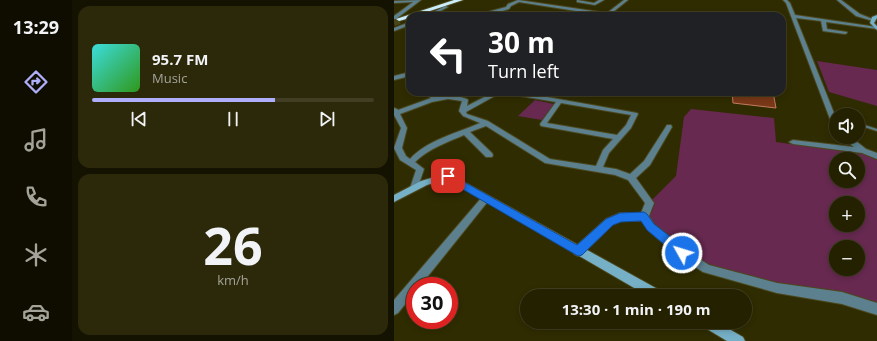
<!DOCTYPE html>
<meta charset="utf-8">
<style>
body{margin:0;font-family:"Open Sans",sans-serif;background:#2c290b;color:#f1f3f6;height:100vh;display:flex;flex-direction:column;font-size:15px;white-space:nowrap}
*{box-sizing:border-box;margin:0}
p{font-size:13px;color:#a3a399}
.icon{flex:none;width:22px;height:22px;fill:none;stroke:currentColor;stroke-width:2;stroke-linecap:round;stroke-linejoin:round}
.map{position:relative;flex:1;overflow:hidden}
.drawer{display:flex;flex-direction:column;gap:6px;padding:6px;background:#141201;width:322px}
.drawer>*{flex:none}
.hud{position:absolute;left:12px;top:12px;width:380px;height:84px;border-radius:12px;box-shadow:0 2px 6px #0003,0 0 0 1px #413e23;background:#202124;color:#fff;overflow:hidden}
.buttons{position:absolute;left:435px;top:108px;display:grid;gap:8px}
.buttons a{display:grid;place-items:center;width:36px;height:36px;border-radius:50%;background:#242101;box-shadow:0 2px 6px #0003,0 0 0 1px #413e23;font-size:20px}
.speed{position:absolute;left:12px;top:277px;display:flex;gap:8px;font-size:20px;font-weight:700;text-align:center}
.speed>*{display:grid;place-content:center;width:52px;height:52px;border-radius:50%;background:#242101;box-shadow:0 2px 6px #0003,0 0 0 1px #413e23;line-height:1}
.speed .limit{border:6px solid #d22;background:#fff;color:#111}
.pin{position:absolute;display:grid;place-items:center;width:34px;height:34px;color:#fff;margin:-17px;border-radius:8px;box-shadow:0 2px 6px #0006}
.me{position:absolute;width:44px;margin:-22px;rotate:309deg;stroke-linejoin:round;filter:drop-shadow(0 0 3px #0008)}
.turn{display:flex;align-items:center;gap:14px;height:84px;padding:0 16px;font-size:18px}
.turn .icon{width:52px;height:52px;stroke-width:2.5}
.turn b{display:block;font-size:28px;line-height:34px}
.drawer .widget{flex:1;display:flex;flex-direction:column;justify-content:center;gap:6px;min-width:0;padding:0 14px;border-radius:12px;background:#2c290b}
.drawer .dial{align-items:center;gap:0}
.dial b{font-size:52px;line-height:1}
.song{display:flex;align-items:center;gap:12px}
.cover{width:48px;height:48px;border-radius:6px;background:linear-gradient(135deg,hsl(180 70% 55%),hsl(110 70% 35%))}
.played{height:4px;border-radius:2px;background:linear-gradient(90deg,#afaefa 65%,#413e23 65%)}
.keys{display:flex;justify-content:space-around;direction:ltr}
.trip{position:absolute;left:126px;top:289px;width:232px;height:40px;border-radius:20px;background:#242101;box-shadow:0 2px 6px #0003,0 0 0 1px #413e23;font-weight:700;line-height:40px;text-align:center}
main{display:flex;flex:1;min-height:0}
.tab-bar{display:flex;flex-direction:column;width:72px;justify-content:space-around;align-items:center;background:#0e0d00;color:#a3a399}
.tab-bar .icon{width:28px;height:28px}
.tab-bar .active{color:#afaefa}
.tab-bar b{font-size:18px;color:#f1f3f6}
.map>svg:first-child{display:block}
.green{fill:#672950;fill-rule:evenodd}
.building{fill:#793818;stroke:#c47c5d}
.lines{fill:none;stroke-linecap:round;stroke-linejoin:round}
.highway-tunnel{stroke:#4a461c;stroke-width:6;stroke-dasharray:6 3.5;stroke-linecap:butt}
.lane-casing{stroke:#4c481e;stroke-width:2}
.street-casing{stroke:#4c481e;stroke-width:2}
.secondary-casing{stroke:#4c481e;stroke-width:2}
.highway-casing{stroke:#4c481e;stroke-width:2}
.lane{fill:#5c808e;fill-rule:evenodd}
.street{fill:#5c808e;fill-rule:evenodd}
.secondary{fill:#76b0c6;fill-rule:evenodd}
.highway{fill:#cceefc;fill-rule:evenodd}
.route{fill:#1a73e8;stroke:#114b97}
</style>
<main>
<nav class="tab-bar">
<b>13:29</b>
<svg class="icon active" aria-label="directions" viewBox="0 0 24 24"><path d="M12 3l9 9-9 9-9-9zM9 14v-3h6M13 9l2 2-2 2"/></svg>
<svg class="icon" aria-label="music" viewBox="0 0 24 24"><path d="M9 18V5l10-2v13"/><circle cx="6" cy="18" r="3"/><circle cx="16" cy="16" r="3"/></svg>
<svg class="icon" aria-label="phone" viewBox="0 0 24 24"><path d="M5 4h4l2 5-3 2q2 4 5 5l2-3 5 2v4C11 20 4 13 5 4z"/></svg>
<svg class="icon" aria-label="climate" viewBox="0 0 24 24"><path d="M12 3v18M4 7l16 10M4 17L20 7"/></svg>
<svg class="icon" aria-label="car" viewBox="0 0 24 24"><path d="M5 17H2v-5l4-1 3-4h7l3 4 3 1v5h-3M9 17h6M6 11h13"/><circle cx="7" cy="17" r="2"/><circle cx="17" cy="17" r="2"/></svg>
</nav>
<section class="drawer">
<div class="widget">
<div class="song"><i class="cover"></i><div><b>95.7 FM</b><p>Music</p></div></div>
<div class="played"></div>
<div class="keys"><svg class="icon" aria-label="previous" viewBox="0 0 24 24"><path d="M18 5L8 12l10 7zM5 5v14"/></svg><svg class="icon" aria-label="pause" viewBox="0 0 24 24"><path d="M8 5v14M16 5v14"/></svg><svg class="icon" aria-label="next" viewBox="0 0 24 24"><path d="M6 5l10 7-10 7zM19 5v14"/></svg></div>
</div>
<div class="widget dial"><b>26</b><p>km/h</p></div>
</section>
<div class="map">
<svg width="483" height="341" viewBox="0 0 483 341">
<rect width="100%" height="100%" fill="#302c01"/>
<path class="green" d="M 423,61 L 483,70 L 483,106 L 435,92 Z
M 141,100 L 160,104 L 148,120 L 124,116 Z
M 297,109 L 380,118 L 382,142 L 469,154 L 483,160 L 483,307 L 383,285 L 316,267 L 290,250 L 259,223 L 255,216 L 259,209 L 258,200 L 282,176 L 290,117 ZM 442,159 L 464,159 L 464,181 L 442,181 ZM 442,203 L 464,203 L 464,225 L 442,225 ZM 442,247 L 464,247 L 464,269 L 442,269 Z"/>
<path class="building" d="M 338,92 L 379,92 L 382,108 L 339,103 Z"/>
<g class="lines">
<path class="highway-tunnel" d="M 0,23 L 9,20"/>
<g class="lane-casing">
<path id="lane" d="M 464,123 L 483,129 L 483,131 L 464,125 Z"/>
</g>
<g class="street-casing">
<path id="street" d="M 27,0 L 2,19 L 0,19 L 0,16 L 19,2 L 0,3 L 0,1 Z
M 124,0 L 213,13 L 230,0 L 234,0 L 214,16 L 125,2 L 117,6 L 115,9 L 92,16 L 86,16 L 97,11 L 112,7 L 114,4 Z
M 183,0 L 200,3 L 205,0 L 210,0 L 201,5 L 183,2 Z
M 389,0 L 393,0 L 396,3 L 401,15 L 483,27 L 483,29 L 432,22 L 433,29 L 453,32 L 453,33 L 451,34 L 429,31 L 427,21 L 402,18 L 442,118 L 442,129 L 439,127 L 392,3 Z
M 443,0 L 447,0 L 466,14 L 481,20 L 479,21 L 462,16 Z
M 51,6 L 54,7 L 37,16 L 32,16 Z
M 16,22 L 16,25 L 0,31 L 0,28 Z
M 16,72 L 16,76 L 0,80 L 0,76 Z
M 28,92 L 35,92 L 44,97 L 63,96 L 73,99 L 74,100 L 73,106 L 100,92 L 108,92 L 72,112 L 73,114 L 94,121 L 156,159 L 202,166 L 209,150 L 219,139 L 147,126 L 146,124 L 162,102 L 114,94 L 111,92 L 125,92 L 243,113 L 244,114 L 237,128 L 215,153 L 209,167 L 222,169 L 236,174 L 250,161 L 273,125 L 277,125 L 278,127 L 256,165 L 242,178 L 260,203 L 255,216 L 260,224 L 292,250 L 315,265 L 383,283 L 448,292 L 483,303 L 483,315 L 448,304 L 383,293 L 309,272 L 284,256 L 254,230 L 248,221 L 227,221 L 218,225 L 188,254 L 184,256 L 180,254 L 179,251 L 180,248 L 212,219 L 226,213 L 247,213 L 251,203 L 234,180 L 221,175 L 151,163 L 92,126 L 76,132 L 98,153 L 99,155 L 98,157 L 92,157 L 70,135 C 54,142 34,149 21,162 L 30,169 L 23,190 L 17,190 L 16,188 L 22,170 L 6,160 L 0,148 L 7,128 L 0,115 L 0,108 L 3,109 L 4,110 L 37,98 ZM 54,99 L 68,101 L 65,111 L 69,116 L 86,123 C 63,133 33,140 16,159 L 12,156 L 8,148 L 13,128 L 6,114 L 38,102 ZM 167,103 L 237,115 L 232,125 L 223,135 L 153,123 Z
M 448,137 L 457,137 L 472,149 L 483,153 L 483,159 L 468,153 L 399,144 L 395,142 L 399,140 L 460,147 Z
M 92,195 L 95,196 L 96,198 L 95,200 L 26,286 L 21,286 L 21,292 L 4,313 L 0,315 L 0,300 L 89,196 Z"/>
</g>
<g class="secondary-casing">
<path id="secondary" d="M 483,15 L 483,18 L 480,23 L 483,26 L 483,30 L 476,23 L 478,17 Z
M 54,173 L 269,292 L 271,296 L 254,296 L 53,179 L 33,185 L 0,202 L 0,195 L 27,181 Z
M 306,322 L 323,322 L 349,337 L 351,341 L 333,341 L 308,326 Z"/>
</g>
<g class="highway-casing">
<path id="highway" d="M 60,0 L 69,0 L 21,16 L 16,16 L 16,18 L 5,21 L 2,19 Z"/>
</g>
<use href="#lane" class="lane"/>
<use href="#street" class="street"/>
<use href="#secondary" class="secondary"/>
<use href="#highway" class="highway"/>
</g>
<path class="route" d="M 54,173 L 183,245 L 212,219 L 226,213 L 250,212 L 253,214 L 260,224 L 292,249 L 294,253 L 292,256 L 288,258 L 284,256 L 253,230 L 247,221 L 227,222 L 219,225 L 188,255 L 184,256 L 51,179 L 50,176 L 51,174 Z"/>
</svg>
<div class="buttons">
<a><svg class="icon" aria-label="sound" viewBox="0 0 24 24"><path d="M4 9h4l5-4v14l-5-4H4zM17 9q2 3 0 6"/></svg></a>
<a><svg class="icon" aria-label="search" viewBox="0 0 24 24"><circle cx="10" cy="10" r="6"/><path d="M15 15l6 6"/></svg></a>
<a>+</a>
<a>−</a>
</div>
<div class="speed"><div class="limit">30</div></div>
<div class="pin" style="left:54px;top:176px;background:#d93025"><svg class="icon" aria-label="arrive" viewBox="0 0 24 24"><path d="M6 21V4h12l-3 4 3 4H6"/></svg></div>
<svg class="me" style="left:288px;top:253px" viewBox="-20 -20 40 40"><circle r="17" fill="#1a73e8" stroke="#fff" stroke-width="3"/><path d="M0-11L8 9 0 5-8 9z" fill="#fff"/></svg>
<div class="trip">13:30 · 1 min · 190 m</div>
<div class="hud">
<div class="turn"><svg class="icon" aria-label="left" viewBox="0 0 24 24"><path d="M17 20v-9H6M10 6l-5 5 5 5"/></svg><div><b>30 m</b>Turn left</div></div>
</div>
</div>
</main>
